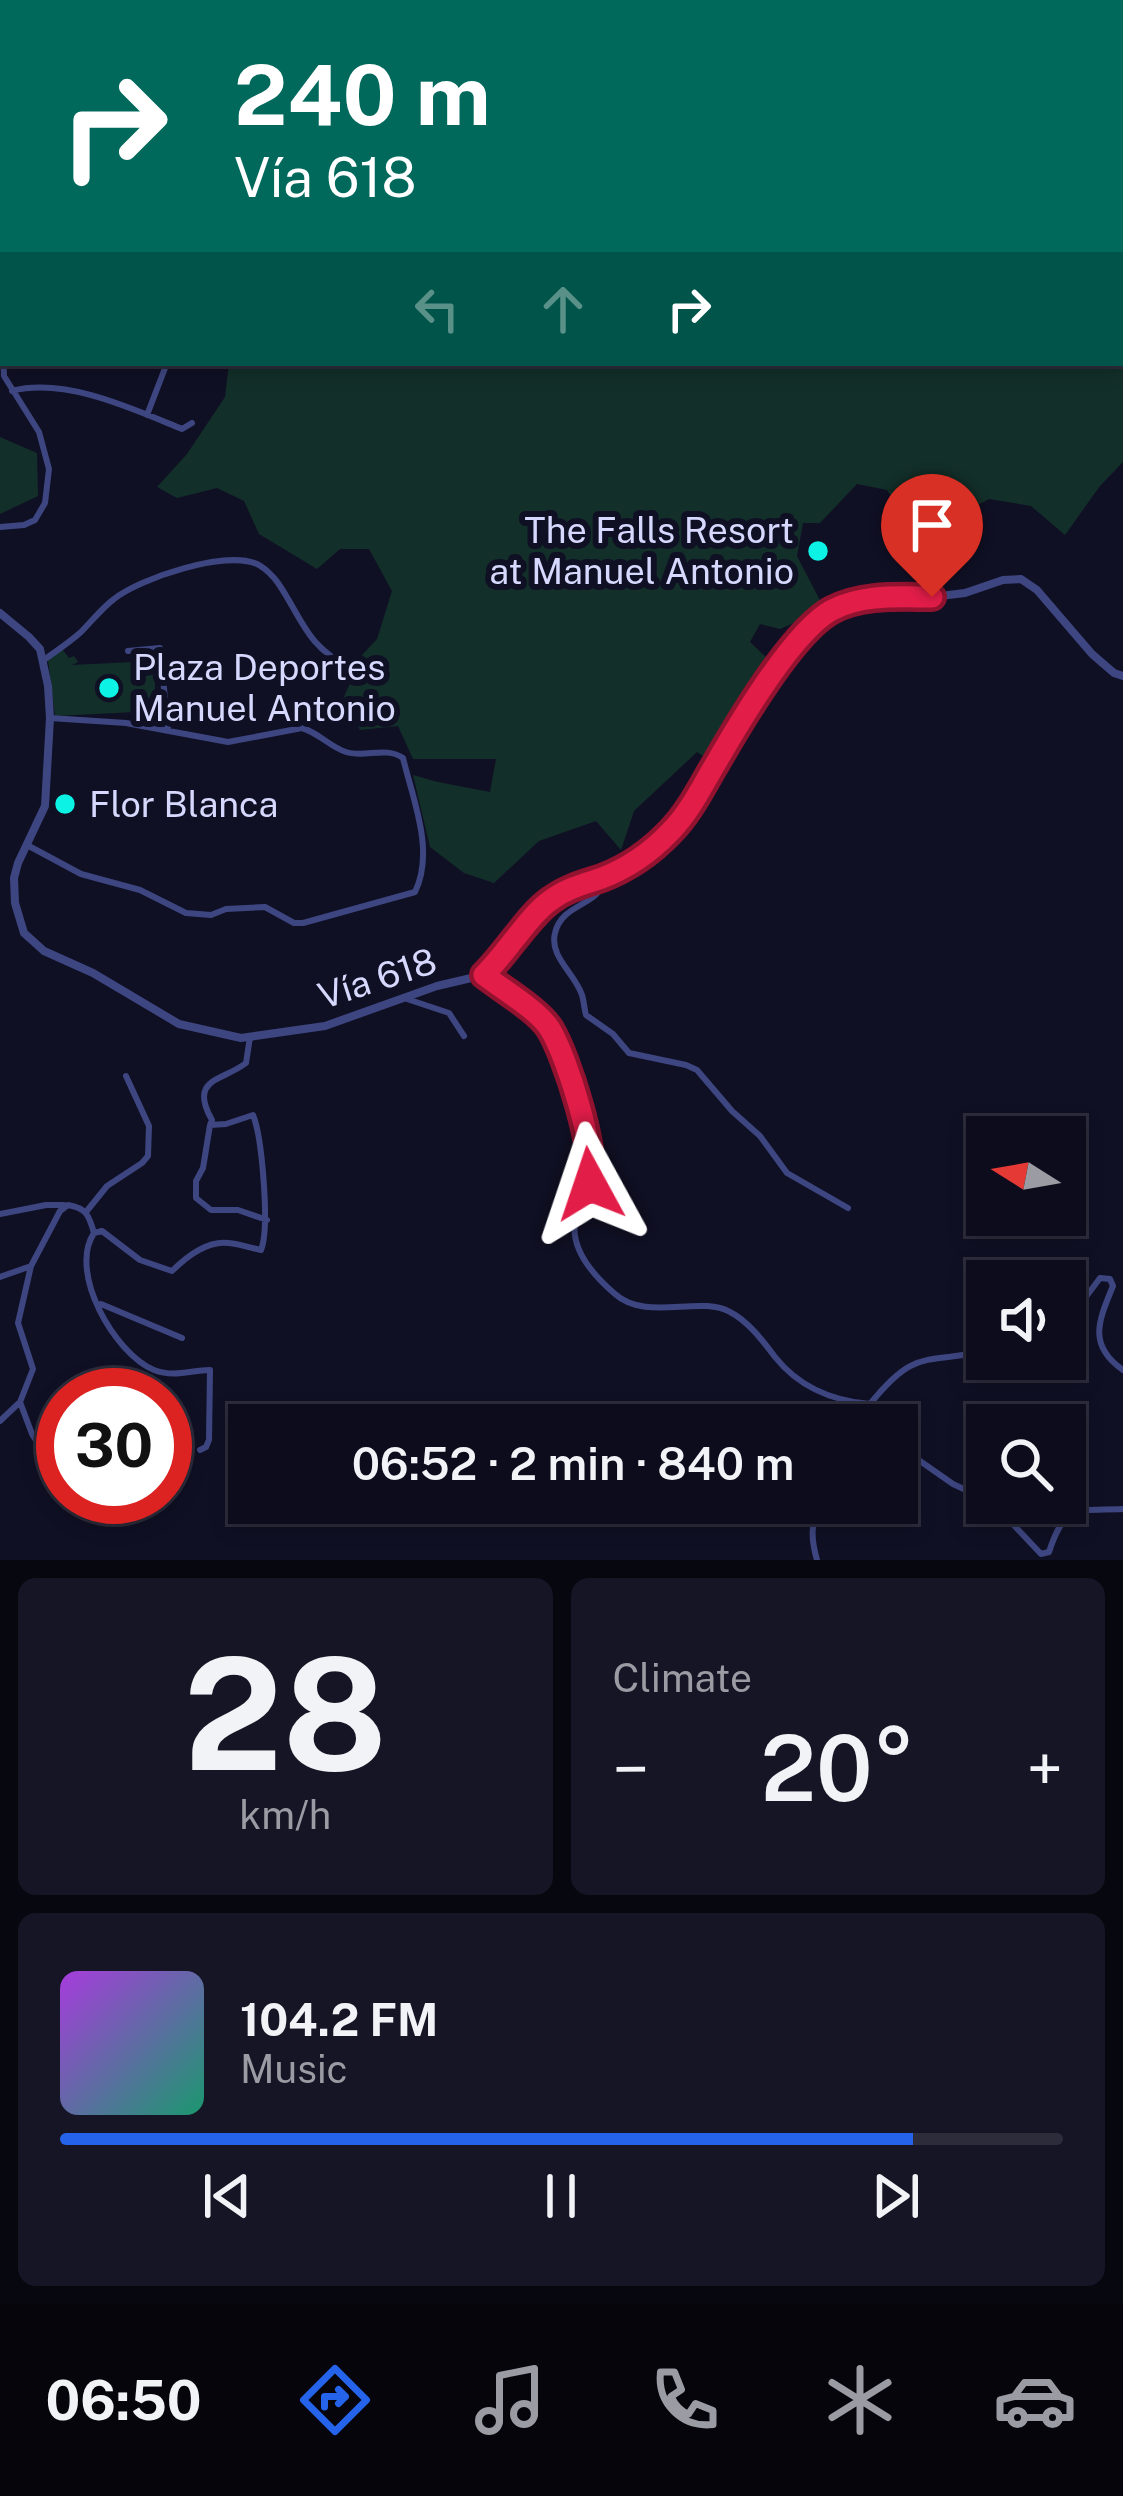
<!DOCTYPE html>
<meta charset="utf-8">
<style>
body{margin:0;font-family:"Public Sans",sans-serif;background:#151525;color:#f1f3f6;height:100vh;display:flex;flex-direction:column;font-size:45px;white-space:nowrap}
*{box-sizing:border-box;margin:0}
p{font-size:39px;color:#9a9ba3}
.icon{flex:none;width:66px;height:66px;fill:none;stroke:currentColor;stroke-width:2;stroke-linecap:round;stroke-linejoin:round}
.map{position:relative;height:1560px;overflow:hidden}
.sheet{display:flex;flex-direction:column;gap:18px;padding:18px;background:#07070f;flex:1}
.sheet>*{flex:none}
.guide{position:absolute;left:0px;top:0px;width:1125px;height:366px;box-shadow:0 6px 18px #0003,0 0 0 3px #2c2c3b;background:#00695c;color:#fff;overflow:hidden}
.needle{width:78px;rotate:281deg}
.tools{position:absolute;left:966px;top:1116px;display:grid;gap:24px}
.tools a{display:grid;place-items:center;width:120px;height:120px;border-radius:0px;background:#0c0c1c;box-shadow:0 6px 18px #0003,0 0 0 3px #2c2c3b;font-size:60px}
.speed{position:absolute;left:36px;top:1368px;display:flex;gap:24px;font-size:60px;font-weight:700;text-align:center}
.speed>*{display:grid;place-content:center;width:156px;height:156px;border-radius:50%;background:#0c0c1c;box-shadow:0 6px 18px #0003,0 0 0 3px #2c2c3b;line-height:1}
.speed .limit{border:18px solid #d22;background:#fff;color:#111}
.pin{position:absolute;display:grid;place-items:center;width:102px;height:102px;color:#fff;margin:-123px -51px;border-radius:50% 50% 50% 0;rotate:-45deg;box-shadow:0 0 12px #0007}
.pin .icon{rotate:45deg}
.me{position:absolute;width:132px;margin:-66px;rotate:355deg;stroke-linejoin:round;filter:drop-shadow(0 0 9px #0008)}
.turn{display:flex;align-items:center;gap:42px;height:252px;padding:0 36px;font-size:54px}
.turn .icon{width:156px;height:156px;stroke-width:2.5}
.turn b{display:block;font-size:84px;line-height:102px}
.lanes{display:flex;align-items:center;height:114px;padding:0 36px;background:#0003;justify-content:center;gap:60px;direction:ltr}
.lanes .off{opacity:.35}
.big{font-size:90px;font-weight:600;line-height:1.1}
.sheet .tile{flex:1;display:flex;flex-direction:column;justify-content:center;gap:18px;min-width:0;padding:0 42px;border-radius:18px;background:#151525}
.sheet .dial{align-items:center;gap:0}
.dial b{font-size:156px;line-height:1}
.song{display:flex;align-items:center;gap:36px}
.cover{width:144px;height:144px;border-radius:18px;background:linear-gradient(135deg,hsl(280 70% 55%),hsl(160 70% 35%))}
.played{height:12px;border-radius:6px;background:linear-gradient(90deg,#2563eb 85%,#2c2c3b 85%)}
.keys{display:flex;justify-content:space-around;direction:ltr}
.heat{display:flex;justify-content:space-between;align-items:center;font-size:66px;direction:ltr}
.sheet .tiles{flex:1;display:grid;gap:18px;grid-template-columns:1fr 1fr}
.tile:last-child{grid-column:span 2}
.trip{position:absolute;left:228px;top:1404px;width:690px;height:120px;border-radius:0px;background:#0c0c1c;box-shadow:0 6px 18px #0003,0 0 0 3px #2c2c3b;font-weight:600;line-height:120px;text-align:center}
.tabs{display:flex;height:192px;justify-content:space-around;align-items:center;background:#05050b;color:#9a9ba3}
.tabs .icon{width:84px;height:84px}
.tabs .current{color:#2563eb}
.tabs b{font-size:54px;color:#f1f3f6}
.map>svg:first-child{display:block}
.green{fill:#132f29}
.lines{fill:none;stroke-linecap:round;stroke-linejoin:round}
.minor{stroke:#3e4681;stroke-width:6}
.tertiary{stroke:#3e4681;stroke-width:8}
.route-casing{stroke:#92132f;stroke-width:30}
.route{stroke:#e11d48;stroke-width:21}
.poi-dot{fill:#0cf2e5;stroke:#101025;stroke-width:4.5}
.labels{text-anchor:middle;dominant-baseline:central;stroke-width:12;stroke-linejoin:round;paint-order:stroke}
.poi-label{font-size:36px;fill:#d6d8fd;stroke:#101025;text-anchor:start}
.street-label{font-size:36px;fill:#d6d8fd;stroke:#101025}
</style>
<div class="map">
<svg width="1123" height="1560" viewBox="0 0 1123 1560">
<rect width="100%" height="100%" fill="#101025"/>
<path class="green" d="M 731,0 L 1123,0 L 1123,462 L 1100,486 L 1065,535 L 1031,506 L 989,499 L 954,518 L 913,533 L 887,490 L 857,484 L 820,523 L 803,523 L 797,556 L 825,610 L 780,629 L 760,624 L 750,642 L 767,658 L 771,672 L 710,761 L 697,752 L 634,811 L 621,850 L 596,821 L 539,841 L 494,883 L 464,873 L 430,847 L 413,775 L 438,782 L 490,792 L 496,759 L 413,759 L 398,726 L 360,730 L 343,699 L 363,654 L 377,639 L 392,591 L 369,549 L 340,549 L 317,569 L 259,534 L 244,501 L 217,488 L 177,498 L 157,487 L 187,454 L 225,397 L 229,363 L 404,363 L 410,368 L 413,363 L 570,363 L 595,369 L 604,363 L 1122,363 L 1122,3 L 735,3 Z
M 0,437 L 37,453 L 38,496 L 0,514 Z
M 62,649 L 69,658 L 74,656 L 78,662 L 72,665 L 154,661 L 156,711 L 55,716 L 48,660 Z"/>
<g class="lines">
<path class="minor" d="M 650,0 L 654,3
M 713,0 L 717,3
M 583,3 L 591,0
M 662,3 L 666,0
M 0,196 L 3,290
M 12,391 C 65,377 133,409 182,429 L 192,423
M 147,415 L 167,363
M 0,527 L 24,525 L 35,520 L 45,503 L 49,469 L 39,432 L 4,376 L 3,347
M 128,651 L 160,648 L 168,729
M 44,660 C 56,651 70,642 81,632 C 92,621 102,608 114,599 C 140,578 226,550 257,564 C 264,567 274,577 278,583 C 302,618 306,646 349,667
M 27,845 L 81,874 L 140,890 L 186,913 L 211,915 L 226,909 L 265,907 L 294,923 L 303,923 L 415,892 C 435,851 413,800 403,758 C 386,746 365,758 346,752 C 330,747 319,733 302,728 L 228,742 L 126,723 L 50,718
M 605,877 C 601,907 562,902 555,933 C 549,957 575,973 582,995 C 584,1001 584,1008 586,1015 L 613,1034 L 629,1053 L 686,1065 L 697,1070 L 732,1111 L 760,1136 L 787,1173 L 848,1208
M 484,975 C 501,988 537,1010 549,1026 C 553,1032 556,1044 559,1051 C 573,1088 595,1134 592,1174 C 590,1189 580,1203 576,1217 C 568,1247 594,1276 615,1294 C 646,1322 700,1295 730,1312 C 748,1321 763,1341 775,1357 C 799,1387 833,1401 870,1404 L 883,1425
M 407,999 L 449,1013 L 464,1036
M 210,1125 L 203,1168 L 196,1181 L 196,1198 L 211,1210 L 238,1210 L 267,1220
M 86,1212 L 107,1186 L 142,1163 L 148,1156 L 149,1126 L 126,1076
M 0,1214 L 46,1205 L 64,1205
M 94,1233 L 102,1231 L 140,1260 L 172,1271 C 186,1257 208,1240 229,1243 C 240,1244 250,1248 261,1250 C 270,1228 262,1137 253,1115 L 226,1124 L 210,1125 L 212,1120 C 188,1078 223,1081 246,1063 L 250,1037
M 94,1233 C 68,1272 114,1353 154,1370 C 175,1378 191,1370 210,1370 L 209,1440 L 206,1447 L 200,1450
M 0,1277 L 31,1266
M 101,1304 L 182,1338
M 1065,1325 L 1100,1278 L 1110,1279 L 1113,1286 C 1099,1320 1087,1345 1123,1370
M 870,1404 C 915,1348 924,1364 987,1351
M 0,1421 L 20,1402
M 897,1445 L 953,1484 L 987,1500
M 45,1454 L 32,1434 L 20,1402 L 33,1369 L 18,1323 L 31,1266 L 60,1211 L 68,1205 C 86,1208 89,1215 94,1233
M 794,1503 L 814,1514
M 993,1503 L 1041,1554 L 1049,1552 C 1065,1503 1076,1511 1123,1509
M 817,1560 C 811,1539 809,1520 825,1503"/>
<path class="tertiary" d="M 0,613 L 29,637 L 40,649 L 48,686 L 50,718 L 45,806 L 18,863 L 14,878 L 15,903 L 24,933 L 44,951 L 93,973 L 179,1024 L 241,1038 L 325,1026 L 437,986 L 484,975 L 550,900 L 578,885 L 605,877 L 638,860 L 673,830 L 696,798 L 744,717 L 806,627 L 834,608 L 884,596 L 932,597 L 965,593 L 1003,580 L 1021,579 L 1037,590 L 1092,654 L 1114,673 L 1123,676"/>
</g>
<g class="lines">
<g class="route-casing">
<path id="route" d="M 590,1184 C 597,1152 567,1057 550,1029 C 538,1010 502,989 484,975 C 506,954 529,915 551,900 C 567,888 584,884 602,878 C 628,868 651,852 670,832 C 690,812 702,786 716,763 C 739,723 793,631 832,610 C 862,594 899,597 932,597"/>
</g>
<use href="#route" class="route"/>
</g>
<g class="poi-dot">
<circle cx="818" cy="551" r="12"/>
<circle cx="109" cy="688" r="12"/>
<circle cx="65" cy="804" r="12"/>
</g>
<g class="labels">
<g class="poi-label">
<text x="794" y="530" text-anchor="end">The Falls Resort<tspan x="794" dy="41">at Manuel Antonio</tspan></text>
<text x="133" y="667">Plaza Deportes<tspan x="133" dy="41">Manuel Antonio</tspan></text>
<text x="89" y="804">Flor Blanca</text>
</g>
<g class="street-label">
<text transform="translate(377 978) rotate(-18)">Vía 618</text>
</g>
</g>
</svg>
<div class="tools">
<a><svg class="needle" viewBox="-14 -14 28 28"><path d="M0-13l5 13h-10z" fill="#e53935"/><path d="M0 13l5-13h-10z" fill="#9a9ba3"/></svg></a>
<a><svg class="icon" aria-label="sound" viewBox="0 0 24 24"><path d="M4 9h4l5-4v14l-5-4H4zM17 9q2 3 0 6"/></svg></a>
<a><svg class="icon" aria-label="search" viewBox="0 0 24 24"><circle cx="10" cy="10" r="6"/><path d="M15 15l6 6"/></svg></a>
</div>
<div class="speed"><div class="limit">30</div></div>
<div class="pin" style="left:932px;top:597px;background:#d93025"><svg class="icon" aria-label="arrive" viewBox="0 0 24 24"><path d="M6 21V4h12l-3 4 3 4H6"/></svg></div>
<svg class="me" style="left:590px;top:1184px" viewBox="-20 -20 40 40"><path d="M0-17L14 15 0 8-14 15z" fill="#e11d48" stroke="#fff" stroke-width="4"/></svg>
<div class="trip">06:52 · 2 min · 840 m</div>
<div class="guide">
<div class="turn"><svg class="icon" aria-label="right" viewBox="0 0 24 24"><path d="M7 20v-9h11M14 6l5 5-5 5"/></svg><div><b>240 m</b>Vía 618</div></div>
<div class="lanes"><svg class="icon off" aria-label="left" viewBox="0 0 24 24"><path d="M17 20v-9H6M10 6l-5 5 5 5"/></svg><svg class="icon off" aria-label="ahead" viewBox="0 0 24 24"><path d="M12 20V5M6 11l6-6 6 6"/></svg><svg class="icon" aria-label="right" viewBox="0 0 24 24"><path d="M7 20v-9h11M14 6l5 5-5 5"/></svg></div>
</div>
</div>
<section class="sheet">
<div class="tiles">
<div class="tile dial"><b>28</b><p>km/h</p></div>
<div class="tile"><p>Climate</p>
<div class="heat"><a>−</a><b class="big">20°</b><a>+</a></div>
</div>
<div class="tile">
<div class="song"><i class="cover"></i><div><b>104.2 FM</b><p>Music</p></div></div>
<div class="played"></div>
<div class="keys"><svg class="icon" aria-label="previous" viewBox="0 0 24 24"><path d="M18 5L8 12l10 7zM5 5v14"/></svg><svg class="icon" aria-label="pause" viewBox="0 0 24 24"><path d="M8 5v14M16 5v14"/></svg><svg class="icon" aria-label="next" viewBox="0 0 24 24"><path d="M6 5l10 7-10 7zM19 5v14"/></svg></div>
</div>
</div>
</section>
<nav class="tabs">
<b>06:50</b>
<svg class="icon current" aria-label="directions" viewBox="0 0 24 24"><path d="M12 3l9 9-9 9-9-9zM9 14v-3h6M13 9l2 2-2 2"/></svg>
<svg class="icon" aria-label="music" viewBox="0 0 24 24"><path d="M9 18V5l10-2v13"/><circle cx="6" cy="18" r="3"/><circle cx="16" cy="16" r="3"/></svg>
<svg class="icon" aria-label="phone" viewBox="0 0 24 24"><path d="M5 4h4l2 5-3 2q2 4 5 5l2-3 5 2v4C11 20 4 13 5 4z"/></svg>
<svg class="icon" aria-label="climate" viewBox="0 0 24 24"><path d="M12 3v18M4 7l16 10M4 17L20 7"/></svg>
<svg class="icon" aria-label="car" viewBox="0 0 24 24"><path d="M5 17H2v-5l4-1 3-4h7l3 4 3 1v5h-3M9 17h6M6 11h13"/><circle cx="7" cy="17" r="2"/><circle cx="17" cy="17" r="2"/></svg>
</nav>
